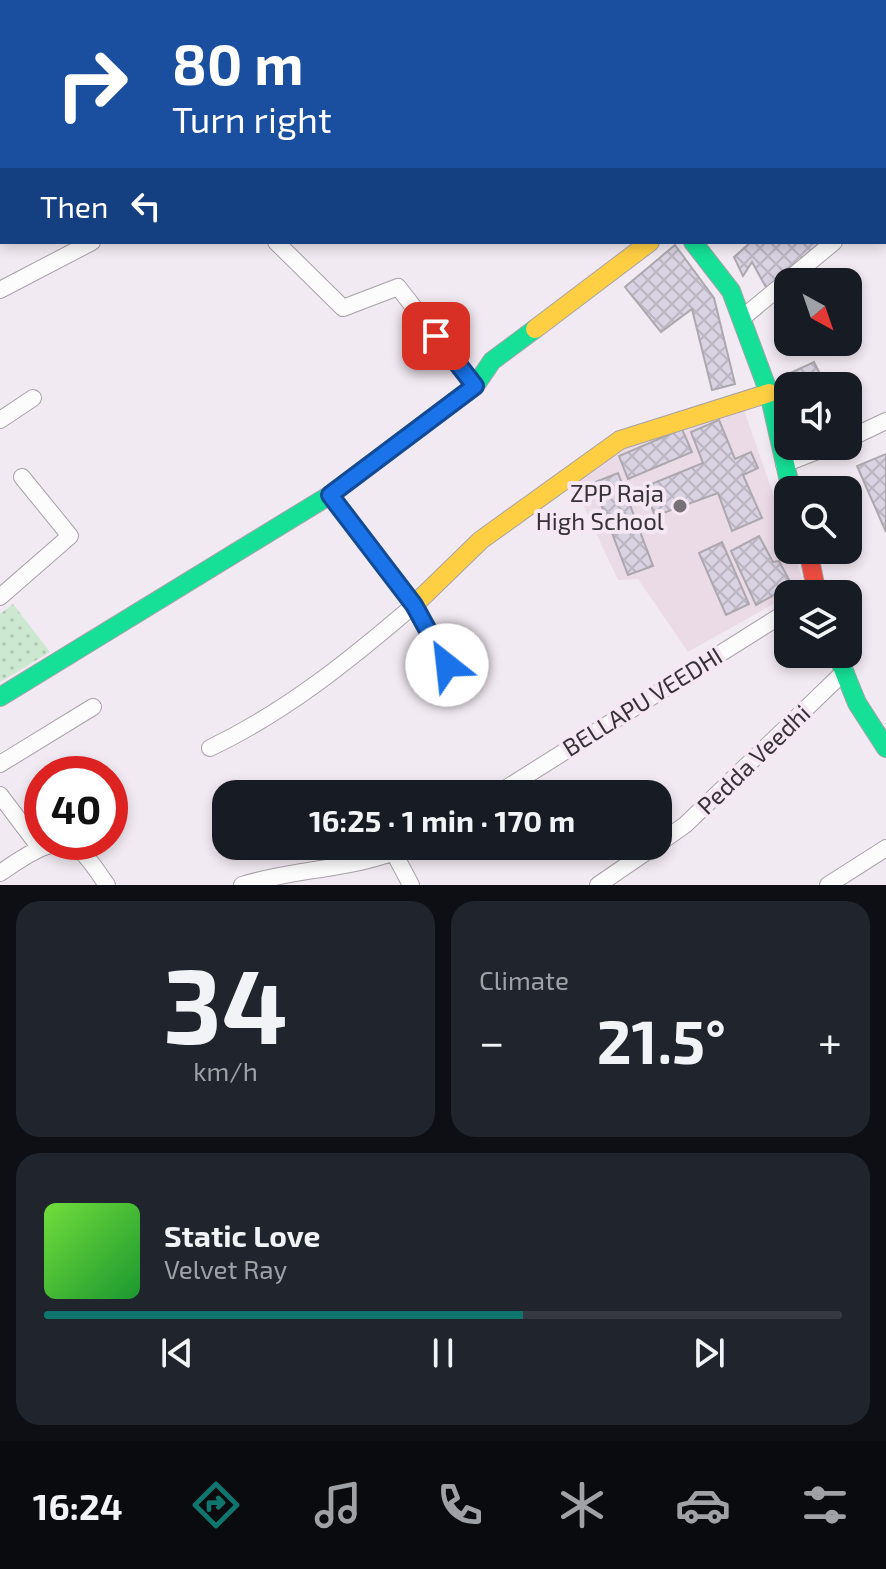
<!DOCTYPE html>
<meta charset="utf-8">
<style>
body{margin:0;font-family:"Exo 2",sans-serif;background:#20242c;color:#f1f3f6;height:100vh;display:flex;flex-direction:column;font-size:30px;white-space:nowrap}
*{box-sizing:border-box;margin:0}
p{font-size:26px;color:#9ea1a6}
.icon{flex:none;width:44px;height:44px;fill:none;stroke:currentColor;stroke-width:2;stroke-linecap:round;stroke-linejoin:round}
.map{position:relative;height:885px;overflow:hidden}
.drawer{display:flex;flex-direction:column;gap:16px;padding:16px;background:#0d0f14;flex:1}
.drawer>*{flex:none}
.guide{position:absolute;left:0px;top:0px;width:886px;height:244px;box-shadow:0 4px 12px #0003;background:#1a4fa0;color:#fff;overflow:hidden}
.needle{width:52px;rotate:140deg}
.tools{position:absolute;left:774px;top:268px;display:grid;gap:16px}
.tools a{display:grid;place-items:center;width:88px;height:88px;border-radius:16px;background:#171b24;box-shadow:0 4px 12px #0003;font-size:40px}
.speed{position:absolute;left:24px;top:756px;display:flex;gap:16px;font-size:40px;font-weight:700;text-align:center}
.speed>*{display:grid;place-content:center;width:104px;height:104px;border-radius:50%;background:#171b24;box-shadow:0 4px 12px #0003;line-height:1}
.speed .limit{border:12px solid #d22;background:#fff;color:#111}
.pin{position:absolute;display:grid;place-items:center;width:68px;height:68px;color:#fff;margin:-34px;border-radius:16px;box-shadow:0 4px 12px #0006}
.me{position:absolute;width:88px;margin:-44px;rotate:331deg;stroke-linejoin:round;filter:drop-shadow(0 0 6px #0008)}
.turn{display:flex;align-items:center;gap:28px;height:168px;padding:0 40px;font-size:36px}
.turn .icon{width:104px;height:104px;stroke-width:2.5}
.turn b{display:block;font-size:56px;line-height:68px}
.then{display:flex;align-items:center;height:76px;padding:0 40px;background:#0003;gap:16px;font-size:30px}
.big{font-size:60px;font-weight:700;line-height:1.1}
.drawer .card{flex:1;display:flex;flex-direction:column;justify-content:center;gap:12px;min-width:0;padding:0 28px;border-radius:24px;background:#20242c}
.drawer .dial{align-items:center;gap:0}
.dial b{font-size:104px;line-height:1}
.song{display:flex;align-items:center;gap:24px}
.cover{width:96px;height:96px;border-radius:12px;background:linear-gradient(135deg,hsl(100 70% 55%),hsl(130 70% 35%))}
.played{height:8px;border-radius:4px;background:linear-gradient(90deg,#0f766e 60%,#363941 60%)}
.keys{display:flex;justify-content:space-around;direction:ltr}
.heat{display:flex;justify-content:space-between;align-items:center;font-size:44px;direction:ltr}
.drawer .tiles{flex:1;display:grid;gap:16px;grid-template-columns:1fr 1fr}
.card:last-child{grid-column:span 2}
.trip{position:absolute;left:212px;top:780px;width:460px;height:80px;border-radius:24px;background:#171b24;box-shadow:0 4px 12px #0003;font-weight:700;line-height:80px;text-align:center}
.tab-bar{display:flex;height:128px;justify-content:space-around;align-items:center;background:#090b0e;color:#9ea1a6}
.tab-bar .icon{width:56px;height:56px}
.tab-bar .on{color:#0f766e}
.tab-bar b{font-size:36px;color:#f1f3f6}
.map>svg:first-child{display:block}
.education{fill:#eadbe7}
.park{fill:url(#park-dots)}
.building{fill:url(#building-cross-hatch);stroke:#aca8ae;stroke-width:2}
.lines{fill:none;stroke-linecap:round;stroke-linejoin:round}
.street-casing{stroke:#a8a2a8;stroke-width:18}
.fast-casing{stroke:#a8a2a8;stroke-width:20}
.slow-casing{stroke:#a8a2a8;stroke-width:20}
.jam-casing{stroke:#a8a2a8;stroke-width:20}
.street{stroke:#fdfcfd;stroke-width:16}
.fast{stroke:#16e098;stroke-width:18}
.slow{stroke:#ffcf43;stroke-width:18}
.jam{stroke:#f24e42;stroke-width:18}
.route-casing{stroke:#114b97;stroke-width:20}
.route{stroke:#1a73e8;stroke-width:14}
.poi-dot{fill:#787278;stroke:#f6e7f5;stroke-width:3}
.labels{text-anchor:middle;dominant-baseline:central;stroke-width:8;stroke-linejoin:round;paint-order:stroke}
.poi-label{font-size:24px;fill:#373237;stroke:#f6e7f5;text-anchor:end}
.street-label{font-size:24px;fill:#373237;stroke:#f6e7f5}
</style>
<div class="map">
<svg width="886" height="885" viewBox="0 0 886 885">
<defs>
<pattern id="park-dots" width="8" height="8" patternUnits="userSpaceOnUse" patternTransform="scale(2)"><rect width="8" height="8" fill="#cde8d0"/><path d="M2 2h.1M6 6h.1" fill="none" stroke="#b1c7b3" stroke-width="1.8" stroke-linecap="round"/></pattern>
<pattern id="building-cross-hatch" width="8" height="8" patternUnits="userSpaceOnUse" patternTransform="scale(2)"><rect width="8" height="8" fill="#d9d2e2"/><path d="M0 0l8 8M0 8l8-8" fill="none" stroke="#bbb5c2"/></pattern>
</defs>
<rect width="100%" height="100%" fill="#f2eaf2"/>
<path class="education" d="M 742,404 L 788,537 L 788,550 L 793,550 L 805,586 L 688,652 L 638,579 L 618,580 L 569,475 L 644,439 Z"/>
<path class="park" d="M 13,604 L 50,652 L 0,682 L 0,614 Z"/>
<path class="building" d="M 751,242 L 821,242 L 767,289 L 752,262 L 743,276 L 734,257 Z
M 675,245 L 714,298 L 735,384 L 712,390 L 692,309 L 661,332 L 625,287 Z
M 814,362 L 826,386 L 791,386 L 786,375 Z
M 719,420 L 735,459 L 751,452 L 758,468 L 743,475 L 762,518 L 732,531 L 718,493 L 655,516 L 644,487 L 703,463 L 691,432 Z
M 682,429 L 692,452 L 628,479 L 619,456 Z
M 886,454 L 886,532 L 857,466 Z
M 618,473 L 653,566 L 628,575 L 593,483 Z
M 759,536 L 773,562 L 779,561 L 792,585 L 756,605 L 731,551 Z
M 722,542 L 749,604 L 726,615 L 699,553 Z"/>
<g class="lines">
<g class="street-casing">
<path id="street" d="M 318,0 L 321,2
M 175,2 L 179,0
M 336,2 L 337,0
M 884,201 L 886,200
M 276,242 L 343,308 L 398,287 L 475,386
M 0,290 L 92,242
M 741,319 L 834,242
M 0,420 L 33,398
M 848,439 L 886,421
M 784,464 L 830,446
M 0,597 L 70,536 L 22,477
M 210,748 C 287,711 350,660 414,605 L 330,495
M 0,764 L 93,707
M 497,794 L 788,611
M 0,795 L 40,848
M 658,844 L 685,825 L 845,671
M 394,853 L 411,885
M 0,873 C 20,860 57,830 80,850 C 90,859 99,874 107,885
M 242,885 C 296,868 357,870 409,846
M 598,885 L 655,846
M 828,885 L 886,848"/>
</g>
<g class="fast-casing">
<path id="fast" d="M 693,242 L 731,291 L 769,393 L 791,490
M 837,654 L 857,703 L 886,748
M 0,697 L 330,495 L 475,386 L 492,361 L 535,329"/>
</g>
<g class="slow-casing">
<path id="slow" d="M 597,0 L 598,2
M 865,2 L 867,0
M 535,329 L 650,242
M 447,665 L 414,605 L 481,540 L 620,440 L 769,393"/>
</g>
<g class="jam-casing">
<path id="jam" d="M 808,550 L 817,594"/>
</g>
<use href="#street" class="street"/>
<use href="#fast" class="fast"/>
<use href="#slow" class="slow"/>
<use href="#jam" class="jam"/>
</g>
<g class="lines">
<g class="route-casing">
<path id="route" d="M 436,336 L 475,386 L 330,495 L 414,605 L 447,665"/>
</g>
<use href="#route" class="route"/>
</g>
<circle class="poi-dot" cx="680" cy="506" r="8"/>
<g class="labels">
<g class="poi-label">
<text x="664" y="492">ZPP Raja<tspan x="664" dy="28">High School</tspan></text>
</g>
<g class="street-label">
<text transform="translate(642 701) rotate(-32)">BELLAPU VEEDHI</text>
<text transform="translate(753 759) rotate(-44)">Pedda Veedhi</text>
</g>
</g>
</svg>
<div class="tools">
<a><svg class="needle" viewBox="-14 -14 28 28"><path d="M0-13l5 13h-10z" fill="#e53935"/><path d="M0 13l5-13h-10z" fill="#9ea1a6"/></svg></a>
<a><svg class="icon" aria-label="sound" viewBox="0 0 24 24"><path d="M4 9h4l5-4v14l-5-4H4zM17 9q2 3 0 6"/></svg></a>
<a><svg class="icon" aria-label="search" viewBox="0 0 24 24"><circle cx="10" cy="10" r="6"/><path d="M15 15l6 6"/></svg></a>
<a><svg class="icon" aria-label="layers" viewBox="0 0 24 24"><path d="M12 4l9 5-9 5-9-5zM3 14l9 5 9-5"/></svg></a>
</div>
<div class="speed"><div class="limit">40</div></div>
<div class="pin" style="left:436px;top:336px;background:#d93025"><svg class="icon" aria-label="arrive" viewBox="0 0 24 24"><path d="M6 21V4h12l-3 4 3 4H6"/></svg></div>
<svg class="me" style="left:447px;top:665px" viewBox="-20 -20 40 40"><circle r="19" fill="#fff"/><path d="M0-13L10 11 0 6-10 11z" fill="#1a73e8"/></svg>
<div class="trip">16:25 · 1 min · 170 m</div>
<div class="guide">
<div class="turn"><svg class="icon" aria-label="right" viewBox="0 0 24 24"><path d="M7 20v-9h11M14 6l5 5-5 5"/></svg><div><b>80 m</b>Turn right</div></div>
<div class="then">Then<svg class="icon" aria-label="left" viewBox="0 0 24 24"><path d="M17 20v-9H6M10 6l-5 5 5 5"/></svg></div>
</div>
</div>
<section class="drawer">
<div class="tiles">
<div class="card dial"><b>34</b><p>km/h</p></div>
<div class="card"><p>Climate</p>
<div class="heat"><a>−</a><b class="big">21.5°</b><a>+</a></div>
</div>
<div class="card">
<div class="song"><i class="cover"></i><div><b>Static Love</b><p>Velvet Ray</p></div></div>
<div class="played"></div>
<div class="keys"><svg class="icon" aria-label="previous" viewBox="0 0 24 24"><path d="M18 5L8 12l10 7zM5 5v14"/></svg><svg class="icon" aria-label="pause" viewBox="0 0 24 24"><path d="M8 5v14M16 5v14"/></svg><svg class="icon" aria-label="next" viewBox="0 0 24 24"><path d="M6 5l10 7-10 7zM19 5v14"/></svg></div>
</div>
</div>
</section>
<nav class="tab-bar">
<b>16:24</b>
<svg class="icon on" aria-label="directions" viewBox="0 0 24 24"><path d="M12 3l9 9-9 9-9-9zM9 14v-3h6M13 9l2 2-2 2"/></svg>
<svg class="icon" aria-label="music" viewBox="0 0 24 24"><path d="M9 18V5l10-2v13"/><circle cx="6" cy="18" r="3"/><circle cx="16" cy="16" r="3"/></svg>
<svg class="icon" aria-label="phone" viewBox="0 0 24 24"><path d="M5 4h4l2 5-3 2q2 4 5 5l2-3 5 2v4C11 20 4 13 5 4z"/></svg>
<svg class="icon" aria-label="climate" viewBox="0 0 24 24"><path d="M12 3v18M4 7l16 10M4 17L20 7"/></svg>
<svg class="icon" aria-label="car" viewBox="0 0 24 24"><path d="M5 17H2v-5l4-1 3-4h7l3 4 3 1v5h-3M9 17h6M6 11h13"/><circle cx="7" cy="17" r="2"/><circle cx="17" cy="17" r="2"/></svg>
<svg class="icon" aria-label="filters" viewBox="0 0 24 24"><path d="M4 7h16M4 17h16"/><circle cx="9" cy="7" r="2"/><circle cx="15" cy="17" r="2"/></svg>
</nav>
